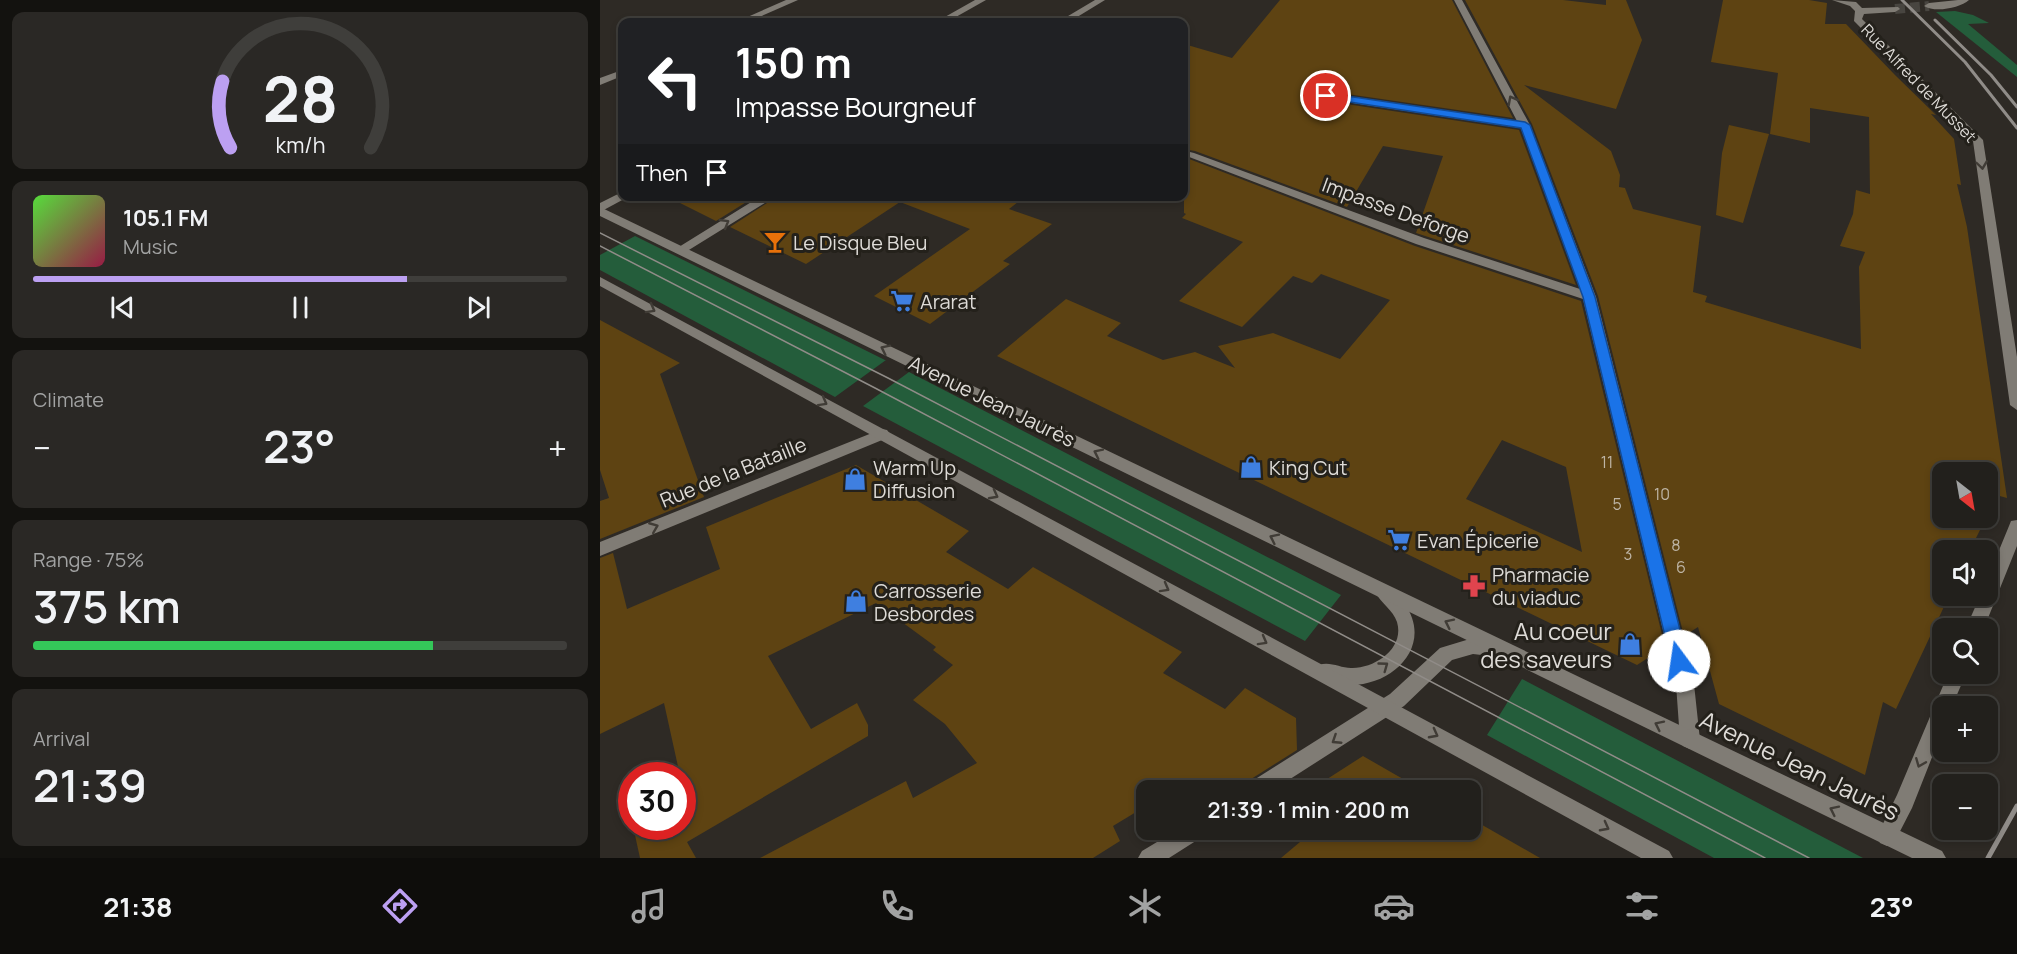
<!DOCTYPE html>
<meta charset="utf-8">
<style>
body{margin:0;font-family:Manrope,sans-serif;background:#2a2825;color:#f1f3f6;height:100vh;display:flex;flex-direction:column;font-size:22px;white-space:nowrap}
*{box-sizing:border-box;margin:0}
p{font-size:20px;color:#a2a3a3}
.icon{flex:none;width:33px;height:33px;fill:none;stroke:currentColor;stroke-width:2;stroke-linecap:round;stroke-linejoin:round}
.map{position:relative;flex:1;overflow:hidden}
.details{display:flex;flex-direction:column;gap:12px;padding:12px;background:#13120f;width:600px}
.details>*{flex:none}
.guide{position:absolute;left:18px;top:18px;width:570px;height:183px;border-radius:12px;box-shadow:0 3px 9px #0003,0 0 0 2px #3f3e3b;background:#202124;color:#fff;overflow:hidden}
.needle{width:39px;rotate:149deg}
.buttons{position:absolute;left:1332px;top:462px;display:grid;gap:12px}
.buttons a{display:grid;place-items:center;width:66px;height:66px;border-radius:12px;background:#22201c;box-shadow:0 3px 9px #0003,0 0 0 2px #3f3e3b;font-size:30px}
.speed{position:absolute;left:18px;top:762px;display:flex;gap:12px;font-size:30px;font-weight:700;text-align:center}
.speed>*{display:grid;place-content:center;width:78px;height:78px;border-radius:50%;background:#22201c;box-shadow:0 3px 9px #0003,0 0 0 2px #3f3e3b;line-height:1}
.speed .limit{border:9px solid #d22;background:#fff;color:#111}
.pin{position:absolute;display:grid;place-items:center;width:51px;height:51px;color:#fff;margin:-26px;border:3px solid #fff;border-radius:50%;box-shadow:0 2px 6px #0007}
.me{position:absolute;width:66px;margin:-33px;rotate:346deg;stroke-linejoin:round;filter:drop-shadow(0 0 4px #0008)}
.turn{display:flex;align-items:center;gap:21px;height:126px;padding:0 18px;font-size:27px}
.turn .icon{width:78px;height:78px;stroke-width:2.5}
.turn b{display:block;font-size:42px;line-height:51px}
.then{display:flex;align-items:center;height:57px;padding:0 18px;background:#0003;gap:12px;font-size:22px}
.big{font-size:45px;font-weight:600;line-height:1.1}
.details .card{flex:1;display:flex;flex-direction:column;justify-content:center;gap:9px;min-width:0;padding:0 21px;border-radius:12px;background:#2a2825}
.details .dial{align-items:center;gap:0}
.dial svg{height:156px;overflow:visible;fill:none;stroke:#3f3e3b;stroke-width:7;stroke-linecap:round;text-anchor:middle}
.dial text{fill:#f1f3f6;stroke:none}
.song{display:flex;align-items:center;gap:18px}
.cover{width:72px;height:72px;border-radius:9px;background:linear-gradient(135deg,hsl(110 70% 55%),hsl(340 70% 35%))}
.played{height:6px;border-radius:3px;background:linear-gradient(90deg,#bca0f2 70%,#3f3e3b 70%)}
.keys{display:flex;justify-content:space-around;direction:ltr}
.heat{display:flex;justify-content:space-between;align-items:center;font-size:33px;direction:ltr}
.charge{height:9px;border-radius:4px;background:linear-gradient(90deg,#34c759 75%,#3f3e3b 0)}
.trip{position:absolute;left:536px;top:780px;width:345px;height:60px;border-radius:12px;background:#22201c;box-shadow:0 3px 9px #0003,0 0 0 2px #3f3e3b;font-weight:600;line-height:60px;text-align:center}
.menu{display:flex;height:96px;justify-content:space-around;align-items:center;background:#0e0d0b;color:#a2a3a3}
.menu .icon{width:42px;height:42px}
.menu .current{color:#bca0f2}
.menu b{font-size:27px;color:#f1f3f6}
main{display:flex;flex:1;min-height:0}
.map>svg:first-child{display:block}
.green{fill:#245d3b}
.building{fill:#5e4312;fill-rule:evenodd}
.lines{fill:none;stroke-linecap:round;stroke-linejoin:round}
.street-tunnel{stroke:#484540;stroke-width:10;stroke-dasharray:10 5;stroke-linecap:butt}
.street{fill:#807c75;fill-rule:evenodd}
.secondary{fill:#807c75;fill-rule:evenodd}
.tram{stroke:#908c88;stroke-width:1.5}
.rail-far1{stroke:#908c88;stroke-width:3}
.rail{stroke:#908c88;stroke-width:5}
.oneway{stroke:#403c36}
.route{fill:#1a73e8;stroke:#114b97;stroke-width:1.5}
.labels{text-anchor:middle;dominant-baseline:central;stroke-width:6;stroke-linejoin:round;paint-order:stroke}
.far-street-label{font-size:16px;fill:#dedbd7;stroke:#24211b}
.number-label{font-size:16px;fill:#beb5a6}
.street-label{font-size:20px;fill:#dedbd7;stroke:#24211b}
.poi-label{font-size:20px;fill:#dedbd7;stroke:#24211b;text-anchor:start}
.near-poi-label{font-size:24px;fill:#dedbd7;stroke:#24211b;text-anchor:end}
.near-street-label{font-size:24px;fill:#dedbd7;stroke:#24211b}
</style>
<main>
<section class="details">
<div class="card dial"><svg viewBox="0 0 100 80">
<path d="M14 69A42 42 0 1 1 86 69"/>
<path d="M14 69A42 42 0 0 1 10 35" stroke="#bca0f2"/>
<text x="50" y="56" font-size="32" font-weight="700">28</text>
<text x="50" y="72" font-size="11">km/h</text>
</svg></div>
<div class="card">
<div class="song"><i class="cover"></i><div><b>105.1 FM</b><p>Music</p></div></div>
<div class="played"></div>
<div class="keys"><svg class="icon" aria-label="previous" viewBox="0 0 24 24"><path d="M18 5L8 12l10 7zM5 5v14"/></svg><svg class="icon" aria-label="pause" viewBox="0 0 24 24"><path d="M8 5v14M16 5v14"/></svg><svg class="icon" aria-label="next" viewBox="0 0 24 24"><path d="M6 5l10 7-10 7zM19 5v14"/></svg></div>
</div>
<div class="card"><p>Climate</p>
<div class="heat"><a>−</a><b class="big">23°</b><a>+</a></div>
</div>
<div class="card"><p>Range · 75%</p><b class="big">375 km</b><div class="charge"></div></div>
<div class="card"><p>Arrival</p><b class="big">21:39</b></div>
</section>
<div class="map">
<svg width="1417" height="858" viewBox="0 0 1417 858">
<rect width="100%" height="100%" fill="#2e2a25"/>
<path class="green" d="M 1355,11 L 1373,15 L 1389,23 L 1368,24 L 1417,65 L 1417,77 L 1336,12 Z
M 35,236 L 285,360 L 286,360 L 235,397 L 0,270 L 0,255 Z
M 309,372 L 741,595 L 705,641 L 263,406 Z
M 922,679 L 1263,858 L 1114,858 L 887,735 Z"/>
<path class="building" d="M 680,0 L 852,0 L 913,118 L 726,91 L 719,97 L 726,101 L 919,130 L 976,285 L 816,233 L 843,156 L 783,146 L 747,207 L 595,151 L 589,150 L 584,153 L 584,44 L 632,58 Z
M 865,0 L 963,0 L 1006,5 L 1006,0 L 1026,0 L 1042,40 L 1016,109 L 924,85 L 1011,151 L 1020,175 L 1019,187 L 1025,188 L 1033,209 L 1101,226 L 1093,292 L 1107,296 L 1105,302 L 1261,349 L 1259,267 L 1265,252 L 1240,246 L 1253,214 L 1256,190 L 1270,194 L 1269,117 L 1210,108 L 1210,143 L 1170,134 L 1178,73 L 1111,62 L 1123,0 L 1209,0 L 1227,3 L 1225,24 L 1246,24 L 1295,75 L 1336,115 L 1331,114 L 1354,139 L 1361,185 L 1357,184 L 1367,227 L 1407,498 L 1396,495 L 1388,513 L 1388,472 L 1342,472 L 1342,518 L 1386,518 L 1370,550 L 1342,550 L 1342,596 L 1349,596 L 1296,709 L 1283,702 L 1265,775 L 1119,704 L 1098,627 L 1084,636 L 998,296 L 932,124 Z
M 1129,125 L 1169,134 L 1143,223 L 1116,215 L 1122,153 Z
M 584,157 L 815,246 L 981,301 L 1065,647 L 1037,665 L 397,356 L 466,299 L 521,323 L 507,336 L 563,360 L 595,352 L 635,368 L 618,346 L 673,333 L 740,359 L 790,300 L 721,274 L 712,283 L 693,276 L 642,327 L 579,301 L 643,242 L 582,218 L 586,214 L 584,213 ZM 902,440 L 966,467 L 982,552 L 866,499 Z
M 66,196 L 156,196 L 116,221 Z
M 178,196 L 426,196 L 409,209 L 452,224 L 403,261 L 410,264 L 330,324 L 274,296 L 370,229 L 300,202 L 206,264 L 130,227 Z
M 0,320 L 80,363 L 60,374 L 104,497 L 0,539 L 0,501 L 9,498 L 0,470 Z
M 256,465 L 369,531 L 346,552 L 408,589 L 433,567 L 582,652 L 563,673 L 625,709 L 645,688 L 696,718 L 697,750 L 648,781 L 644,790 L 546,790 L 546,806 L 513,826 L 520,841 L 493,858 L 160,858 L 306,781 L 313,798 L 377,763 L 345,724 L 313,700 L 353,665 L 333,650 L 336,647 L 276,603 L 168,656 L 211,729 L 257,703 L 268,725 L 268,736 L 87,842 L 96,858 L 40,858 L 33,826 L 82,826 L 82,776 L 70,776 L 79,771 L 64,703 L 0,734 L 0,558 L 13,553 L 27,609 L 120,569 L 106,527 Z
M 763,756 L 796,775 L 823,790 L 710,790 Z
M 870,818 L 940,858 L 681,858 L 713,831 L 711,830 L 870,830 Z"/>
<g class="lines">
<path class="street-tunnel" d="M 1295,9 L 1329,6"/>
<path class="street" d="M 186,0 L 198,0 L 148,22 L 136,22 Z
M 375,0 L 386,0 L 347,22 L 336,22 Z
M 495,0 L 505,0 L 469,22 L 458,22 Z
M 854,0 L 862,0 L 930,125 L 996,297 L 1094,684 L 1100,740 L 1097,746 L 1090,749 L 1083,746 L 1080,740 L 1076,684 L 983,299 L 816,244 L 584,155 L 590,152 L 594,153 L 824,238 L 980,289 L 921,128 L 726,99 L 721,96 L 726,93 L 917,121 Z
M 1232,0 L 1256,2 L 1262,8 L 1298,7 L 1300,9 L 1295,12 L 1264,14 L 1262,19 L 1383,140 L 1417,357 L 1417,410 L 1410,405 L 1373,141 L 1254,21 L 1255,11 L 1250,6 Z
M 1358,0 L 1369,0 C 1360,8 1335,13 1324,6 L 1329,3 Z
M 22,70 L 22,76 L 0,85 L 0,78 Z
M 22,192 L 22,196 L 28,196 L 26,198 L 0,212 L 0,203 Z
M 161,196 L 176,196 L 84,253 L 76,253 L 74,250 Z
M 282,429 L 287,430 L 290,434 L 287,438 L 0,556 L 0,542 Z
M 1417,520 L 1417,546 L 1384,628 L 1366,628 L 1380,596 L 1388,596 L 1388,577 L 1409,526 L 1411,521 Z
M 784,585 C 793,588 799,596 804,603 C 834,644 795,685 751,685 C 741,685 730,680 719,677 L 717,671 L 719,665 C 730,661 740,668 751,668 C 774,669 805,649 797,622 C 793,610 781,603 775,592 L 778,587 Z
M 873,638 L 905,643 L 908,649 L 905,655 L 899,657 L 873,654 L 852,660 L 804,706 L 673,790 L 646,790 L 649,783 L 790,694 L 840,648 Z
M 1348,674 L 1366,674 L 1352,706 L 1342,706 L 1342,732 L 1312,808 L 1294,843 L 1287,846 L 1280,843 L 1277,836 L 1297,795 Z
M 577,830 L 605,830 L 602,837 L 569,858 L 538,858 L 542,851 Z"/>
<path class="secondary" d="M 0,207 L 1342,851 L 1346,858 L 1312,858 L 0,216 Z
M 0,277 L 1069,851 L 1073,858 L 1041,858 L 0,286 Z"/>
<path class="tram" d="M 0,233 L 288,378 L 1209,858
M 0,246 L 275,388 L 1165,858"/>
<path class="rail-far1" d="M 1302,0 L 1365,62 L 1417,128
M 1335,20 L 1391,75 L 1417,107"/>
<path class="rail" d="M 1388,858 L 1417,806"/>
</g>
<defs><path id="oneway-chevron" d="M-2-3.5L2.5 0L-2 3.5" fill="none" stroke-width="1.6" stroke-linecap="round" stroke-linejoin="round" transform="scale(1.5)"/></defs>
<g class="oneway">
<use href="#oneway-chevron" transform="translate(912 100) rotate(-118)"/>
<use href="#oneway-chevron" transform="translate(1382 165) rotate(82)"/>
<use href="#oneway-chevron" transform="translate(125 223) rotate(-31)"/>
<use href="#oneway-chevron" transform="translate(51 309) rotate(29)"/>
<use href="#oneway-chevron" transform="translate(285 349) rotate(-154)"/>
<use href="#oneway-chevron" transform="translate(223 402) rotate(29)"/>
<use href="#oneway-chevron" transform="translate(498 453) rotate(-154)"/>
<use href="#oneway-chevron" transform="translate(394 495) rotate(28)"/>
<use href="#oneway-chevron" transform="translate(54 527) rotate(-22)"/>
<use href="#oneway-chevron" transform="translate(674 538) rotate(-154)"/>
<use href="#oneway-chevron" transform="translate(565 588) rotate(29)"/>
<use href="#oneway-chevron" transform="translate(849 623) rotate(-154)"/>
<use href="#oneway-chevron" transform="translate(663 641) rotate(29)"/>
<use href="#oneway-chevron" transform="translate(784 666) rotate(-36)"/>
<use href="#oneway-chevron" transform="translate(1059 725) rotate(-154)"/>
<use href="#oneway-chevron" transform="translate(834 734) rotate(28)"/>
<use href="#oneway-chevron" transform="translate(736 740) rotate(147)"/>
<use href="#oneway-chevron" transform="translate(1320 763) rotate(112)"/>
<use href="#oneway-chevron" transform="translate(1234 810) rotate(-154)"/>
<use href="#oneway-chevron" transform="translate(1005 827) rotate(28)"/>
</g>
<path class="route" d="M 726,93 L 925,122 L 930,125 L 995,297 L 1088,661 L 1085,666 L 1079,668 L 1074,666 L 1071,661 L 983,297 L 921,128 L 723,98 L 721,96 Z"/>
<defs>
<g id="bar-bare" transform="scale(1.8)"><path d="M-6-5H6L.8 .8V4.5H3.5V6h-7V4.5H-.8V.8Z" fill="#e8710a" stroke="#24211b" stroke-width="2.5" paint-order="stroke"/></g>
<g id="supermarket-bare" transform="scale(1.8)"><path d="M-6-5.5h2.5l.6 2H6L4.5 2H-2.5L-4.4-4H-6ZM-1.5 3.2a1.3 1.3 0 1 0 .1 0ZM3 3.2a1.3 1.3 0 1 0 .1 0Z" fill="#3f7fe0" stroke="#24211b" stroke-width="2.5" paint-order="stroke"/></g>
<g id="shop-bare" transform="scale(1.8)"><path d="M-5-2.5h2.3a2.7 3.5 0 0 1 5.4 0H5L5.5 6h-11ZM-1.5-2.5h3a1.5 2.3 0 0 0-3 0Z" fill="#3f7fe0" stroke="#24211b" stroke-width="2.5" paint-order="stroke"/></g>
<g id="pharmacy-bare" transform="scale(1.8)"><path d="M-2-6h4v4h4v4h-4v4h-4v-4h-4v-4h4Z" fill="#e0444e" stroke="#24211b" stroke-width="2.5" paint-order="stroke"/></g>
</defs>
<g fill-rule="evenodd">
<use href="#bar-bare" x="175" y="242"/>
<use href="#supermarket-bare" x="302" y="301"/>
<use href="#shop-bare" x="651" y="467"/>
<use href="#shop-bare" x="255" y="479"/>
<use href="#supermarket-bare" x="799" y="540"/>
<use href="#pharmacy-bare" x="874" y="586"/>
<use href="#shop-bare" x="256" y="601"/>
<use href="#shop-bare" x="1030" y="644"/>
</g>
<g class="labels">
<g class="far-street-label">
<text transform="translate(1319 83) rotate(46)">Rue Alfred de Musset</text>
</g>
<g class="number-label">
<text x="1007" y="462">11</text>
<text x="1062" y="494">10</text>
<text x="1017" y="504">5</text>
<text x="1076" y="545">8</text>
<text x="1028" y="554">3</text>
<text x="1081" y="567">6</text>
</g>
<g class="street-label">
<text transform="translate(796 210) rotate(20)">Impasse Deforge</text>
<text transform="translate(392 401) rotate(26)">Avenue Jean Jaurès</text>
<text transform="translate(133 472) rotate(-22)">Rue de la Bataille</text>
</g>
<g class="poi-label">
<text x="193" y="242">Le Disque Bleu</text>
<text x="320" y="301">Ararat</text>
<text x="273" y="467">Warm Up<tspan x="273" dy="23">Diffusion</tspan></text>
<text x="669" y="467">King Cut</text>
<text x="817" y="540">Evan Épicerie</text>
<text x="892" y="574">Pharmacie<tspan x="892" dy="23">du viaduc</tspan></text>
<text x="274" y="590">Carrosserie<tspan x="274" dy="23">Desbordes</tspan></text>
</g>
<g class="near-poi-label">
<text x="1012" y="630">Au coeur<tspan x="1012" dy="28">des saveurs</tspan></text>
</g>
<g class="near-street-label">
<text transform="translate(1200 765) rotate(26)">Avenue Jean Jaurès</text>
</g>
</g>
</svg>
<div class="buttons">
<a><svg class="needle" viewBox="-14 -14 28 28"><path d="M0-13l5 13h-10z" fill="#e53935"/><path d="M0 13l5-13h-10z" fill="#a2a3a3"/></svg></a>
<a><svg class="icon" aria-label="sound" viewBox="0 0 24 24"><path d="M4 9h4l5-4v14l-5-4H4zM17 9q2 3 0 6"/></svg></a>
<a><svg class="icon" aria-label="search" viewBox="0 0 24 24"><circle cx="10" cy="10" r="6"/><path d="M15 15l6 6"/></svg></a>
<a>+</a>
<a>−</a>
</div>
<div class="speed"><div class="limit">30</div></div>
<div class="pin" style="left:726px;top:96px;background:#d93025"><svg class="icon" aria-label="arrive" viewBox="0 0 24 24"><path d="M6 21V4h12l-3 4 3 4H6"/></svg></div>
<svg class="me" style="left:1079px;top:661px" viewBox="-20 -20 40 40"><circle r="19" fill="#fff"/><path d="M0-13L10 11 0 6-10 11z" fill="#1a73e8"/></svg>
<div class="trip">21:39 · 1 min · 200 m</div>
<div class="guide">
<div class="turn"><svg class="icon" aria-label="left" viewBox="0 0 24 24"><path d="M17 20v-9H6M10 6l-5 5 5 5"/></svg><div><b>150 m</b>Impasse Bourgneuf</div></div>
<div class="then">Then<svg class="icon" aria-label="arrive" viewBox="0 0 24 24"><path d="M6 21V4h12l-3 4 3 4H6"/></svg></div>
</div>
</div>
</main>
<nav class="menu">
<b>21:38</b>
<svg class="icon current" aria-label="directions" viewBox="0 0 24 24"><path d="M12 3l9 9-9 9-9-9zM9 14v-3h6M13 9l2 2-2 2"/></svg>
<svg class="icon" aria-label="music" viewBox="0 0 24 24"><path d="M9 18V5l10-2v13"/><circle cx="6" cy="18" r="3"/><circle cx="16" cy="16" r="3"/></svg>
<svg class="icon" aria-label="phone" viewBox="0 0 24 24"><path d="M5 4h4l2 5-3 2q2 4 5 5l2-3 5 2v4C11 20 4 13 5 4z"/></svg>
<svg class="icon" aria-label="climate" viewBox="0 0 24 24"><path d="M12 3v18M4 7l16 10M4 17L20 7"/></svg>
<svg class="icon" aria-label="car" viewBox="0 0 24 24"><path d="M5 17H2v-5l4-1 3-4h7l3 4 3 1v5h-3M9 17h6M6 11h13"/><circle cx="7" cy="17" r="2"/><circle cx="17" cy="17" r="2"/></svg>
<svg class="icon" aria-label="filters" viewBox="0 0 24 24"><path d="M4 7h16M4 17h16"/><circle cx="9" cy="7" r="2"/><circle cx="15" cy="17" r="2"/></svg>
<b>23°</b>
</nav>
